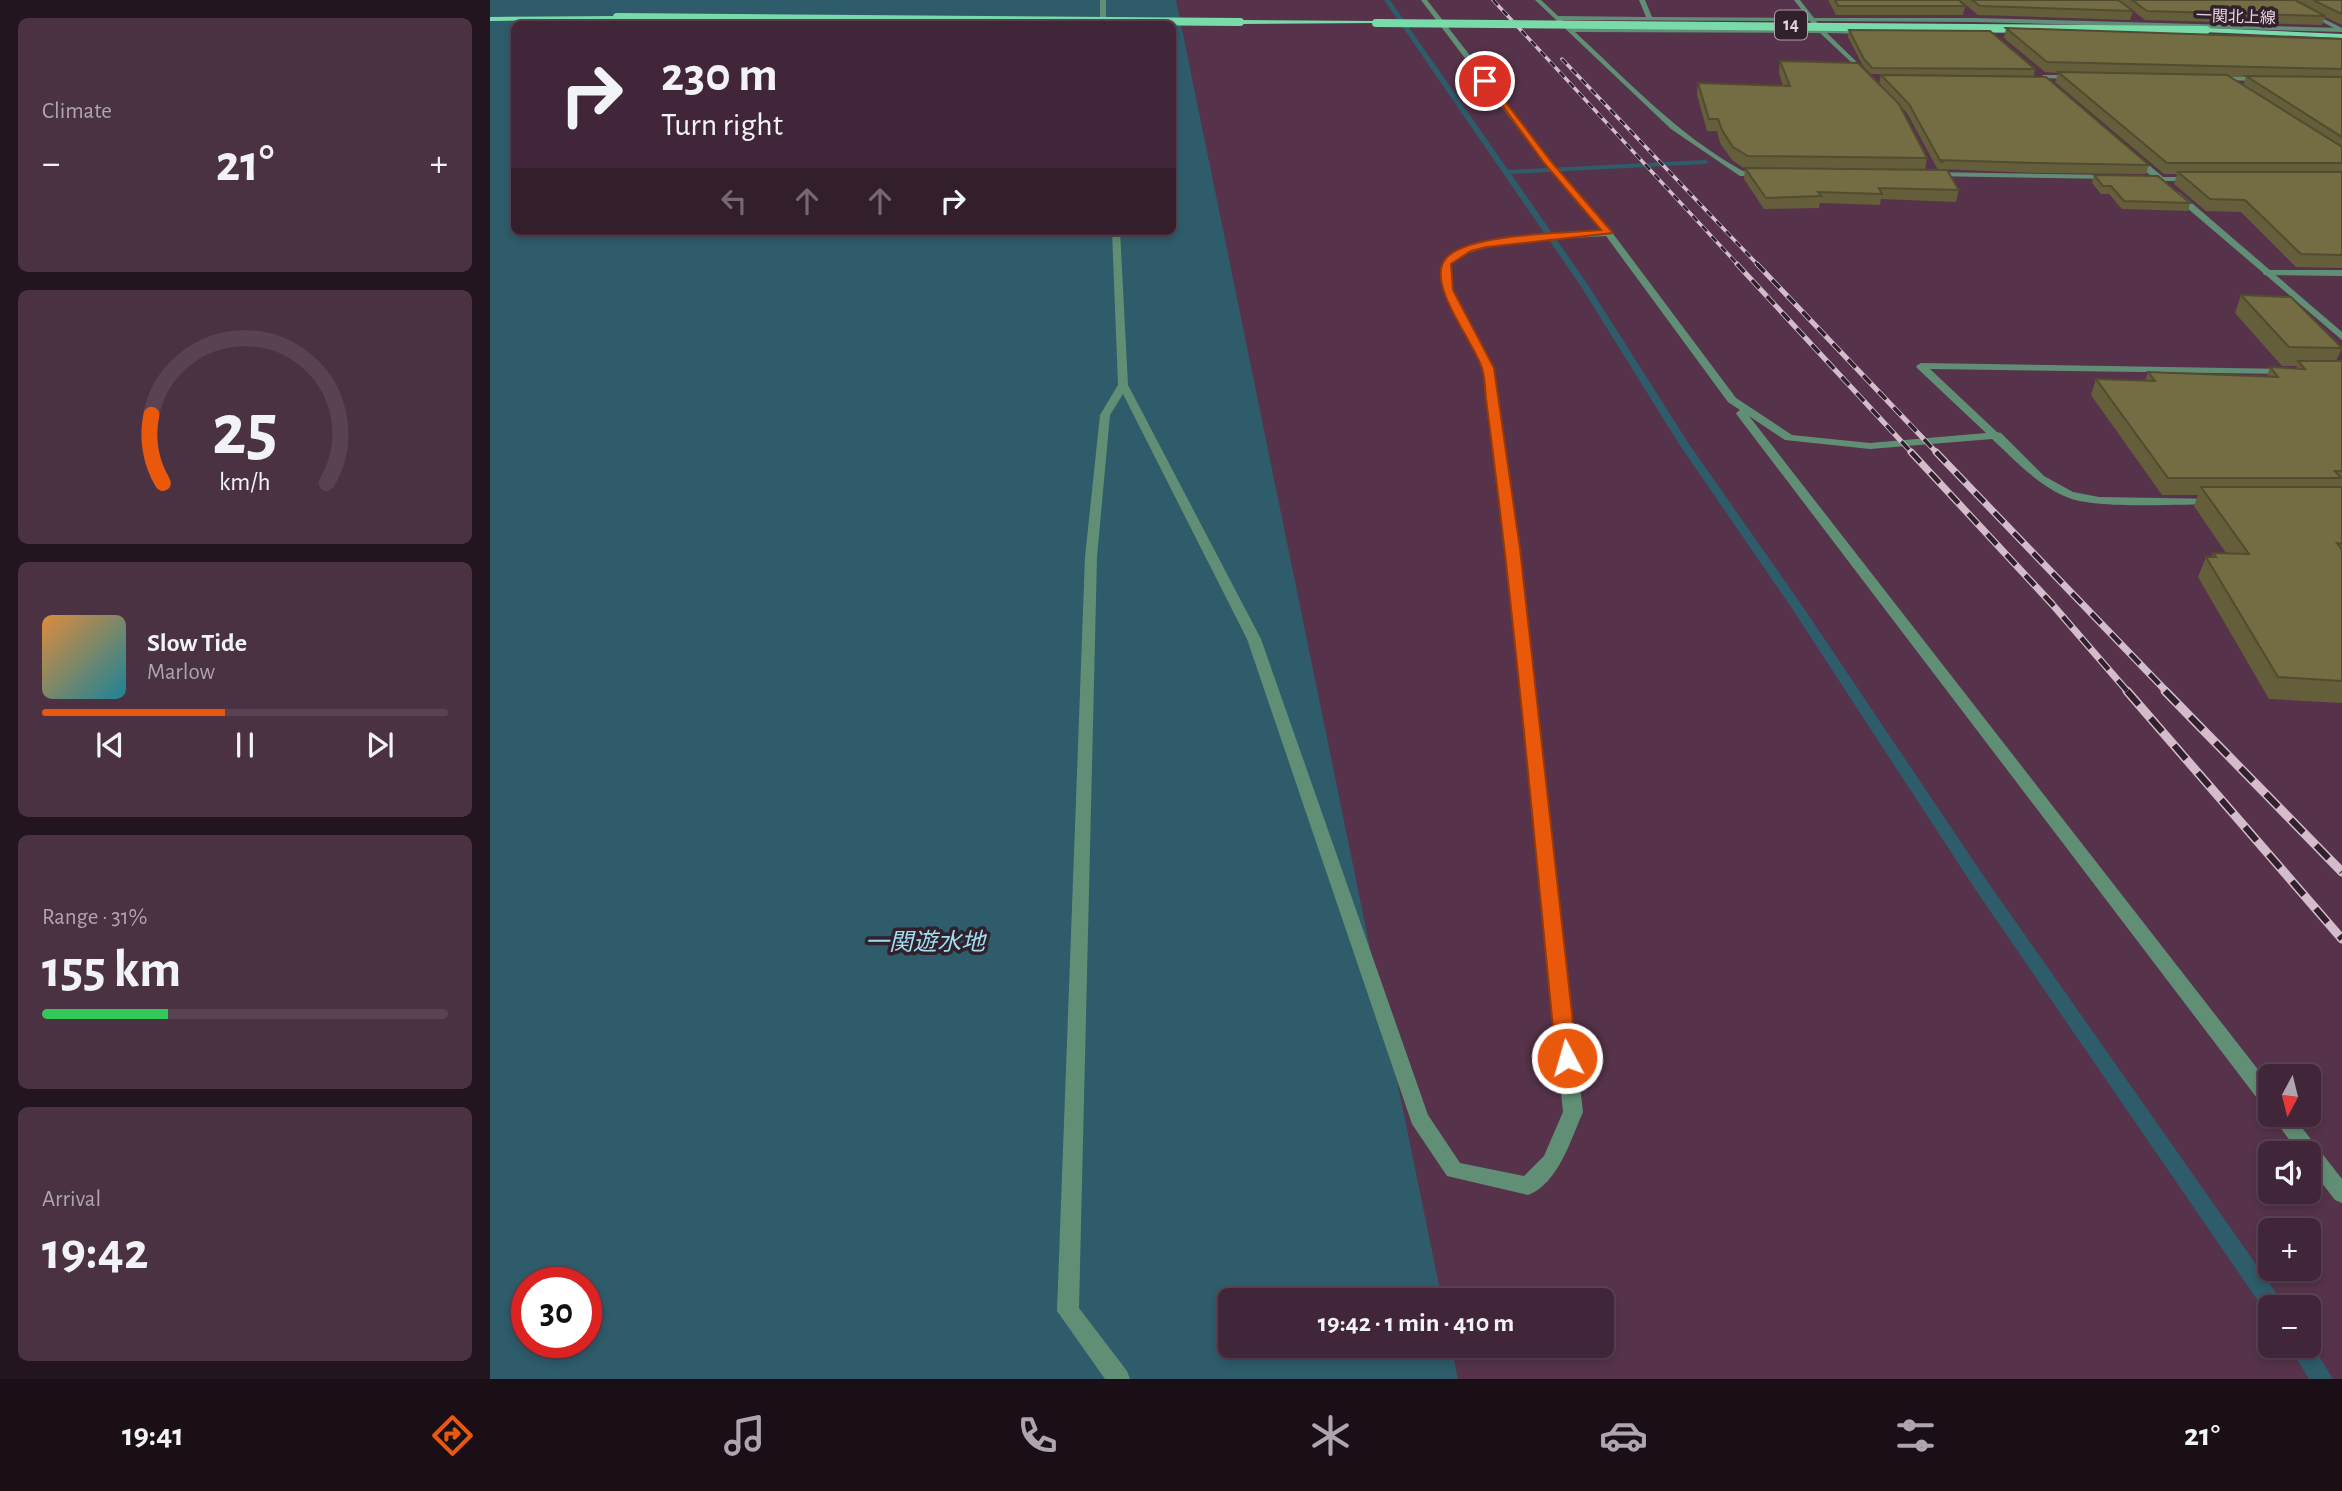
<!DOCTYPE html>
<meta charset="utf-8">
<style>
body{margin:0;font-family:"Alegreya Sans","Noto Sans JP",sans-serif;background:#4b3243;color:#f1f3f6;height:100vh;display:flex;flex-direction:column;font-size:26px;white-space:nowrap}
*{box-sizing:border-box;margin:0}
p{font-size:23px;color:#aea5ae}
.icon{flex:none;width:38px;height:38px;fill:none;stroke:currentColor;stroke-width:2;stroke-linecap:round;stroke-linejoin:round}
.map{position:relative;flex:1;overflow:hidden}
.sheet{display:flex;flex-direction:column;gap:18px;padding:18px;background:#23151f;width:490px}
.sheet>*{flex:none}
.hud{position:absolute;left:21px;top:21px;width:665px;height:214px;border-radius:10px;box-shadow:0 4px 10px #0003,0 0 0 2px #594353;background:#402638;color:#f1f3f6;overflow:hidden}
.needle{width:46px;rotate:187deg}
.tools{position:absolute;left:1768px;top:1064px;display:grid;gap:14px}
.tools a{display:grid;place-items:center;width:63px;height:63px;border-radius:10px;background:#402638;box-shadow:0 4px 10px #0003,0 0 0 2px #594353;font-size:35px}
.speed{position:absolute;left:21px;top:1267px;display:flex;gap:14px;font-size:35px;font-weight:700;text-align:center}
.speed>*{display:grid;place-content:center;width:91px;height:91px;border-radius:50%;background:#402638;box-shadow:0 4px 10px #0003,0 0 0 2px #594353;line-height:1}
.speed .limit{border:10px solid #d22;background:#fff;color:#111}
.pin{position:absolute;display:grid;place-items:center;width:60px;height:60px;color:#fff;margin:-30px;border:4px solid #fff;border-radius:50%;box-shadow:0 2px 7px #0007}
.me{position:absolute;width:77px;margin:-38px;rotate:354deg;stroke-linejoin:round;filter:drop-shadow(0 0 5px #0008)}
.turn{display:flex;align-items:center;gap:24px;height:147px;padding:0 35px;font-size:32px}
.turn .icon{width:91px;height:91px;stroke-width:2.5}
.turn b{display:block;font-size:49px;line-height:60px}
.lanes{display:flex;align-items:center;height:66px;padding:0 35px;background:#0003;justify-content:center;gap:35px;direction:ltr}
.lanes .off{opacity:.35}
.big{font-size:52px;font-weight:700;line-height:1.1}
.sheet .widget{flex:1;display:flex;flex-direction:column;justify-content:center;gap:10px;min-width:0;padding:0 24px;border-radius:10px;background:#4b3243}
.sheet .dial{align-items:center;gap:0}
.dial svg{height:182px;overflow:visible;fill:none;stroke:#594353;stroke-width:7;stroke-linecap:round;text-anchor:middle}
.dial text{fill:#f1f3f6;stroke:none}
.song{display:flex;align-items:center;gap:21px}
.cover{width:84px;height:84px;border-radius:10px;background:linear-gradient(135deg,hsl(30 70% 55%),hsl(190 70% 35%))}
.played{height:7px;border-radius:4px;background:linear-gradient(90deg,#ea580c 45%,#594353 45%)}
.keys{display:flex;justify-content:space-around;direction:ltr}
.heat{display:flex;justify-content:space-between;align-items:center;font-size:38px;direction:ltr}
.charge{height:10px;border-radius:5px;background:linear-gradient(90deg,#34c759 31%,#594353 0)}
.trip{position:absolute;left:728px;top:1288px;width:396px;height:70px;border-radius:10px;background:#402638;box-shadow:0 4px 10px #0003,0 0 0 2px #594353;font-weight:700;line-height:70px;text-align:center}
.menu{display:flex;height:112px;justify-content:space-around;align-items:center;background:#1a0f16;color:#aea5ae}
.menu .icon{width:49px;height:49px}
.menu .active{color:#ea580c}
.menu b{font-size:32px;color:#f1f3f6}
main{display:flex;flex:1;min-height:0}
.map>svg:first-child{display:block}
.water{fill:#2e5c6a;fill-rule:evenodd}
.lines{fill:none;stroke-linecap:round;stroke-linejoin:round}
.stream{fill:#2e5c6a;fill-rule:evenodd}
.minor{fill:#618f76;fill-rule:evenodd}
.tertiary{fill:#618f76;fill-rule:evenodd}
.primary{fill:#79dbaa;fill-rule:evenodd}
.rail-far3-casing{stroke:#d4bccb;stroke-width:3.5}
.rail-far2-casing{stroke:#d4bccb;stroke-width:5}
.rail-far1-casing{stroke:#d4bccb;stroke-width:7}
.rail-casing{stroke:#d4bccb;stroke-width:9}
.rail-far3{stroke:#31212c;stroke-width:2.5;stroke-dasharray:7;stroke-linecap:butt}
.rail-far2{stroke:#31212c;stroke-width:3.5;stroke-dasharray:11;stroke-linecap:butt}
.rail-far1{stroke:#31212c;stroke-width:4.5;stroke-dasharray:14;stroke-linecap:butt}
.rail{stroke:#31212c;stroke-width:6;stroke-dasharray:18;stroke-linecap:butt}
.primary-bridge{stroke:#79dbaa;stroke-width:8}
.wall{fill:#645e3a;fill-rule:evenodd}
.building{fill:#746d43;stroke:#514c2f;stroke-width:2}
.route{fill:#ea580c;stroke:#983908;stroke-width:2}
.labels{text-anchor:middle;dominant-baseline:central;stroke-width:7;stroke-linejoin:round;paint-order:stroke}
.far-street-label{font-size:16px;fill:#e8d2e0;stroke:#31212c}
.shield{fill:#31212c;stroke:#b19daa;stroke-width:2}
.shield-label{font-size:18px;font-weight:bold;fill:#e8d2e0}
.near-water-label{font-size:24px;font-style:italic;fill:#a0ddf1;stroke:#31212c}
</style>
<main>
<section class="sheet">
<div class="widget"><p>Climate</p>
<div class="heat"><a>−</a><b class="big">21°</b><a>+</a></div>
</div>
<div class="widget dial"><svg viewBox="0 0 100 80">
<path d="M14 69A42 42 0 1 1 86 69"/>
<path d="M14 69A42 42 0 0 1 9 39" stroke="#ea580c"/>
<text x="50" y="56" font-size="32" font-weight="700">25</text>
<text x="50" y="72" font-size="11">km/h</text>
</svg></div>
<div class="widget">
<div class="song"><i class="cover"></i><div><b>Slow Tide</b><p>Marlow</p></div></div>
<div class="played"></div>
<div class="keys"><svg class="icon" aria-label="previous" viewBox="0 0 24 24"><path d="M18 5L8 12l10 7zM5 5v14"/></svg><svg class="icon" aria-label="pause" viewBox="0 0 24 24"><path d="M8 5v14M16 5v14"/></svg><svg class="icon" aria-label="next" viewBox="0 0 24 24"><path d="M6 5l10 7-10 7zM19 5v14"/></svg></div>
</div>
<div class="widget"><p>Range · 31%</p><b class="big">155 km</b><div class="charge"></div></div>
<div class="widget"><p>Arrival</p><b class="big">19:42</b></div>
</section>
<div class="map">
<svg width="1852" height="1379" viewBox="0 0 1852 1379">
<rect width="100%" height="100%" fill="#56334a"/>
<path class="water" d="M 0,0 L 686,0 L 952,1300 L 740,1300 L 740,1346 L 961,1346 L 968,1379 L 0,1379 ZM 24,24 L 682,24 L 682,231 L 24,231 ZM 37,1283 L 96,1283 L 96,1342 L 37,1342 Z"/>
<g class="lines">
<path class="stream" d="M 894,0 L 900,0 L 1018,170 L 1215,160 L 1219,162 L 1215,164 L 1021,174 L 1098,285 L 1199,444 L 1313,607 L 1497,881 L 1796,1307 L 1780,1307 L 1780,1315 L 1777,1314 L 1485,889 L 1301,607 L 1189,444 L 1090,285 Z
M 1818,1339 L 1843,1379 L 1819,1379 L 1799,1346 L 1818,1346 Z"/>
<path class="minor" d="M 610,0 L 616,0 L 616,24 L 610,24 Z
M 931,0 L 937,0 L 1060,159 L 1121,231 L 1246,398 L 1302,435 L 1380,443 L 1496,433 L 1427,368 L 1426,366 L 1431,363 L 1802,369 L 1802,373 L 1798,374 L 1440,369 L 1507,432 L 1511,433 L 1554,476 L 1583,492 L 1609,497 L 1729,499 L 1729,503 L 1725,504 C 1690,504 1602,510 1574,496 C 1545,483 1525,460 1502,439 L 1380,449 L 1295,440 L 1259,416 L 1780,1085 L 1780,1108 L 1773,1106 L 1247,415 L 1246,413 L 1250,410 L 1238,402 L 1116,236 C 1078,239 986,239 960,264 L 963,290 L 1003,367 L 1029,549 L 1093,1112 C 1081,1139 1068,1184 1038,1195 L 957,1176 L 922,1124 L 757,639 L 633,394 L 620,415 L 607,557 L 589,1308 L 637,1371 L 640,1379 L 615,1379 L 567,1311 L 595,557 L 610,415 L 628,385 L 622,231 L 630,231 L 638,385 L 771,639 L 938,1115 L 970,1163 L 1034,1176 L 1054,1156 L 1073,1112 L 1017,549 L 993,367 L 953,290 L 952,264 C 978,233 1071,235 1112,231 L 1054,163 Z
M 1045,0 L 1051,0 L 1068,16 L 1156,17 L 1149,0 L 1155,0 L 1162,17 L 1318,18 L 1304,0 L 1310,0 L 1324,18 L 1485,18 L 1852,28 L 1852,32 L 1485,22 L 1326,21 L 1333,30 L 1379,31 L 1377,34 L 1337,33 L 1380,75 L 1378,78 L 1330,33 L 1085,32 C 1138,81 1187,134 1251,170 C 1259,174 1269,170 1277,174 L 1273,176 L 1250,176 L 1181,129 ZM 1072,20 L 1320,21 L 1327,30 L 1081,28 Z
M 1485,30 L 1535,31 L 1538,33 L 1483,33 Z
M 1553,75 L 1585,75 L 1588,77 L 1585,79 L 1551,78 Z
M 1724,77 L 1774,77 L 1777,79 L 1774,81 L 1722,80 Z
M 1641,155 L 1647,155 L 1673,177 L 1673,181 L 1667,181 L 1641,159 Z
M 1440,172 L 1623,175 L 1627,177 L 1623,179 L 1437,176 L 1436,174 Z
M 1777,270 L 1852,270 L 1852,276 L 1774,275 L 1773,273 Z
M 1781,1115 L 1802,1115 L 1852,1179 L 1852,1203 L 1845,1200 L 1818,1165 L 1818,1153 L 1809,1153 Z"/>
<path class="tertiary" d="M 1789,0 L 1796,0 L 1852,28 L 1852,32 Z
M 1667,177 L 1704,177 L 1708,179 L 1704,181 L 1667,181 Z
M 1683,192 L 1689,192 L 1852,332 L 1852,340 L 1683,196 Z"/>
<path class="primary" d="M 129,16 L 127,19 L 0,21 L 0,17 Z
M 747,20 L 886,21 L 890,23 L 750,24 Z
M 1716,28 L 1852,34 L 1852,38 L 1713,32 Z"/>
<g class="rail-far3-casing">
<path id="rail-far3" d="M 1003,0 L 1249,266
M 1072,59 L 1269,266"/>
</g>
<g class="rail-far2-casing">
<path id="rail-far2" d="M 1247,264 L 1423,454
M 1267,264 L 1448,454"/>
</g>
<g class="rail-far1-casing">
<path id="rail-far1" d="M 1421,452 L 1562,604 L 1638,692
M 1446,452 L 1677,692"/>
</g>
<g class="rail-casing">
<path id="rail" d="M 1637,691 L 1852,939
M 1675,691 L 1852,872"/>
</g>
<use href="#rail-far3" class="rail-far3"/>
<use href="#rail-far2" class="rail-far2"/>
<use href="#rail-far1" class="rail-far1"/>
<use href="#rail" class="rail"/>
<path class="primary-bridge" d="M 127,17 L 750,22
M 886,23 L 1716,30"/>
</g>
<path class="wall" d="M 1338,0 L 1469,0 L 1475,6 L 1473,15 L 1346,15 Z
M 1470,0 L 1852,0 L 1852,25 L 1835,17 L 1832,25 L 1655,20 L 1643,11 L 1640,20 L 1488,15 Z
M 1516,28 L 1852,39 L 1852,268 L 1806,267 L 1751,212 L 1716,211 L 1684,184 L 1687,174 L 1674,174 L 1565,82 L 1568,73 L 1555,72 L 1514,38 ZM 1739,77 L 1756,77 L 1753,85 Z
M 1359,30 L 1545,69 L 1544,76 L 1381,74 L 1373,66 L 1358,37 Z
M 1290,61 L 1389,84 L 1391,75 L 1659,165 L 1656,174 L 1546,173 L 1450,169 L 1469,190 L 1466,202 L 1391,199 L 1390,205 L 1330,203 L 1329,208 L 1274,209 L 1254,179 L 1255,169 L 1242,160 L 1230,143 L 1227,131 L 1217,131 L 1207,95 L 1208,83 L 1293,86 L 1289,73 ZM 1409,105 L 1417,113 L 1448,170 L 1435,170 L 1437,158 Z
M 1604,175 L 1700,203 L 1698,211 L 1632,209 L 1619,194 L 1611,194 L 1602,183 Z
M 1751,295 L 1852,348 L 1846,361 L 1852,361 L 1852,703 L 1779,699 L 1708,577 L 1716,557 L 1721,557 L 1723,553 L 1736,553 L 1704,506 L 1708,495 L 1672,495 L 1601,395 L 1606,379 L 1655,381 L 1658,372 L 1777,376 L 1780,367 L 1806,368 L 1807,366 L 1792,366 L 1745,313 Z"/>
<path class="building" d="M 1345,0 L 1469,0 L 1475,6 L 1348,6 Z
M 1482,0 L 1628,0 L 1643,11 L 1490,6 Z
M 1642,0 L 1805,0 L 1835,16 L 1657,11 Z
M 1823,0 L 1852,0 L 1852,14 Z
M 1516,28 L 1852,39 L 1852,69 L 1557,62 Z
M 1359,30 L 1500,31 L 1545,69 L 1382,68 L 1374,59 Z
M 1290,61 L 1368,63 L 1409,104 L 1437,158 L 1258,156 L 1243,147 L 1232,130 L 1228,119 L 1219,119 L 1208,83 L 1300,86 Z
M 1568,72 L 1737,75 L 1852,147 L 1852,163 L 1677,163 Z
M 1391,75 L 1556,77 L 1659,165 L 1548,163 L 1450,160 L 1452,162 L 1451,162 L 1419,104 Z
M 1756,76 L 1852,77 L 1852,137 Z
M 1255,168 L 1457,170 L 1469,190 L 1389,188 L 1392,194 L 1328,192 L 1331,196 L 1276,198 Z
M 1688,172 L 1852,172 L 1852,255 L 1811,254 L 1755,200 L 1720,199 Z
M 1604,175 L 1668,176 L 1700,203 L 1634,201 L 1621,186 L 1613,186 Z
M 1751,295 L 1801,297 L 1852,348 L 1799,347 Z
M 1808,361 L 1852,361 L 1852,471 L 1845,471 L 1851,478 L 1678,478 L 1606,379 L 1665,381 L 1658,372 L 1788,377 L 1780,367 L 1815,369 Z
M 1711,487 L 1852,487 L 1852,544 L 1847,543 L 1852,550 L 1852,681 L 1788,677 L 1716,557 L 1726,557 L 1723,553 L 1759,554 Z"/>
<path class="route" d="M 993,79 L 998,79 L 1060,160 L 1123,233 L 997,247 L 981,251 L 961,264 L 963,290 L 1004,368 L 1030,549 L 1087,1058 L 1084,1064 L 1077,1067 L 1069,1064 L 1066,1058 C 1044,838 1025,618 996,399 C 995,389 995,377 992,368 C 984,342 938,287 954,261 C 970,233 1079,233 1111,230 L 1054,163 Z"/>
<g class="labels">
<g class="far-street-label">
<text transform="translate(1746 17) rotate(2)">一関北上線</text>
</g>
<rect class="shield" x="1285" y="10.5" width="32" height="29" rx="5"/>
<g class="shield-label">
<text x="1301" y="25">14</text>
</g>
<g class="near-water-label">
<text x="435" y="943">一関遊水地</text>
</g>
</g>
</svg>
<div class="tools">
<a><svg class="needle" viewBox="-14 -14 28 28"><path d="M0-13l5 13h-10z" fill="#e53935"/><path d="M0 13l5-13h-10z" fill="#aea5ae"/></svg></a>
<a><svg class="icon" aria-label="sound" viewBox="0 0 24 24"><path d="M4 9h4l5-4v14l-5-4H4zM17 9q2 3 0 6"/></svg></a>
<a>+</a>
<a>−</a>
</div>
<div class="speed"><div class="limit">30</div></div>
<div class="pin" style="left:995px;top:81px;background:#d93025"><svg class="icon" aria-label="arrive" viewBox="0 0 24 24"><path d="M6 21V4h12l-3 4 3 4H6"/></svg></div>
<svg class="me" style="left:1077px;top:1058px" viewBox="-20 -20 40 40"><circle r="17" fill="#ea580c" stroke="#fff" stroke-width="3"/><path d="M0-11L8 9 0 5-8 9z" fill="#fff"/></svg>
<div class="trip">19:42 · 1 min · 410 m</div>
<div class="hud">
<div class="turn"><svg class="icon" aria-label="right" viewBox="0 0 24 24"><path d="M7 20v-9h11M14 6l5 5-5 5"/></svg><div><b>230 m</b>Turn right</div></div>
<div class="lanes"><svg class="icon off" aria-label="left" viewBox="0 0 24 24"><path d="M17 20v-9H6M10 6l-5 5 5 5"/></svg><svg class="icon off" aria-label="ahead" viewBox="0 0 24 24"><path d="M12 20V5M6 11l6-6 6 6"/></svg><svg class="icon off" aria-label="ahead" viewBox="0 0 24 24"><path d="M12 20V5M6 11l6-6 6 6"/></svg><svg class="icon" aria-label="right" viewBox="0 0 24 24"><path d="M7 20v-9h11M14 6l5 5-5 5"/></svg></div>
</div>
</div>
</main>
<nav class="menu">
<b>19:41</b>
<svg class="icon active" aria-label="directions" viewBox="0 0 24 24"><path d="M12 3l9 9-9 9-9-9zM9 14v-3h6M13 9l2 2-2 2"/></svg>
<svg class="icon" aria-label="music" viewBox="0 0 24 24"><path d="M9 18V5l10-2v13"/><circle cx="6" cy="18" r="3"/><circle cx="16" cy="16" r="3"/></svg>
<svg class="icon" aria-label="phone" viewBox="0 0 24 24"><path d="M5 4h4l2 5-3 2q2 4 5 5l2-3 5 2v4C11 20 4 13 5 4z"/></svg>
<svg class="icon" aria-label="climate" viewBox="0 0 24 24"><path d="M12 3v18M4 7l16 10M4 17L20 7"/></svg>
<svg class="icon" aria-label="car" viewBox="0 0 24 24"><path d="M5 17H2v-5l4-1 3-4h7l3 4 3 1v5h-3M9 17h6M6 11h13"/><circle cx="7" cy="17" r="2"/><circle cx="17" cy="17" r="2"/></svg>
<svg class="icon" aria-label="filters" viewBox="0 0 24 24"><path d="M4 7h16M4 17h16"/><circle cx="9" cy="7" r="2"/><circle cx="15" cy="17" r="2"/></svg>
<b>21°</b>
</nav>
